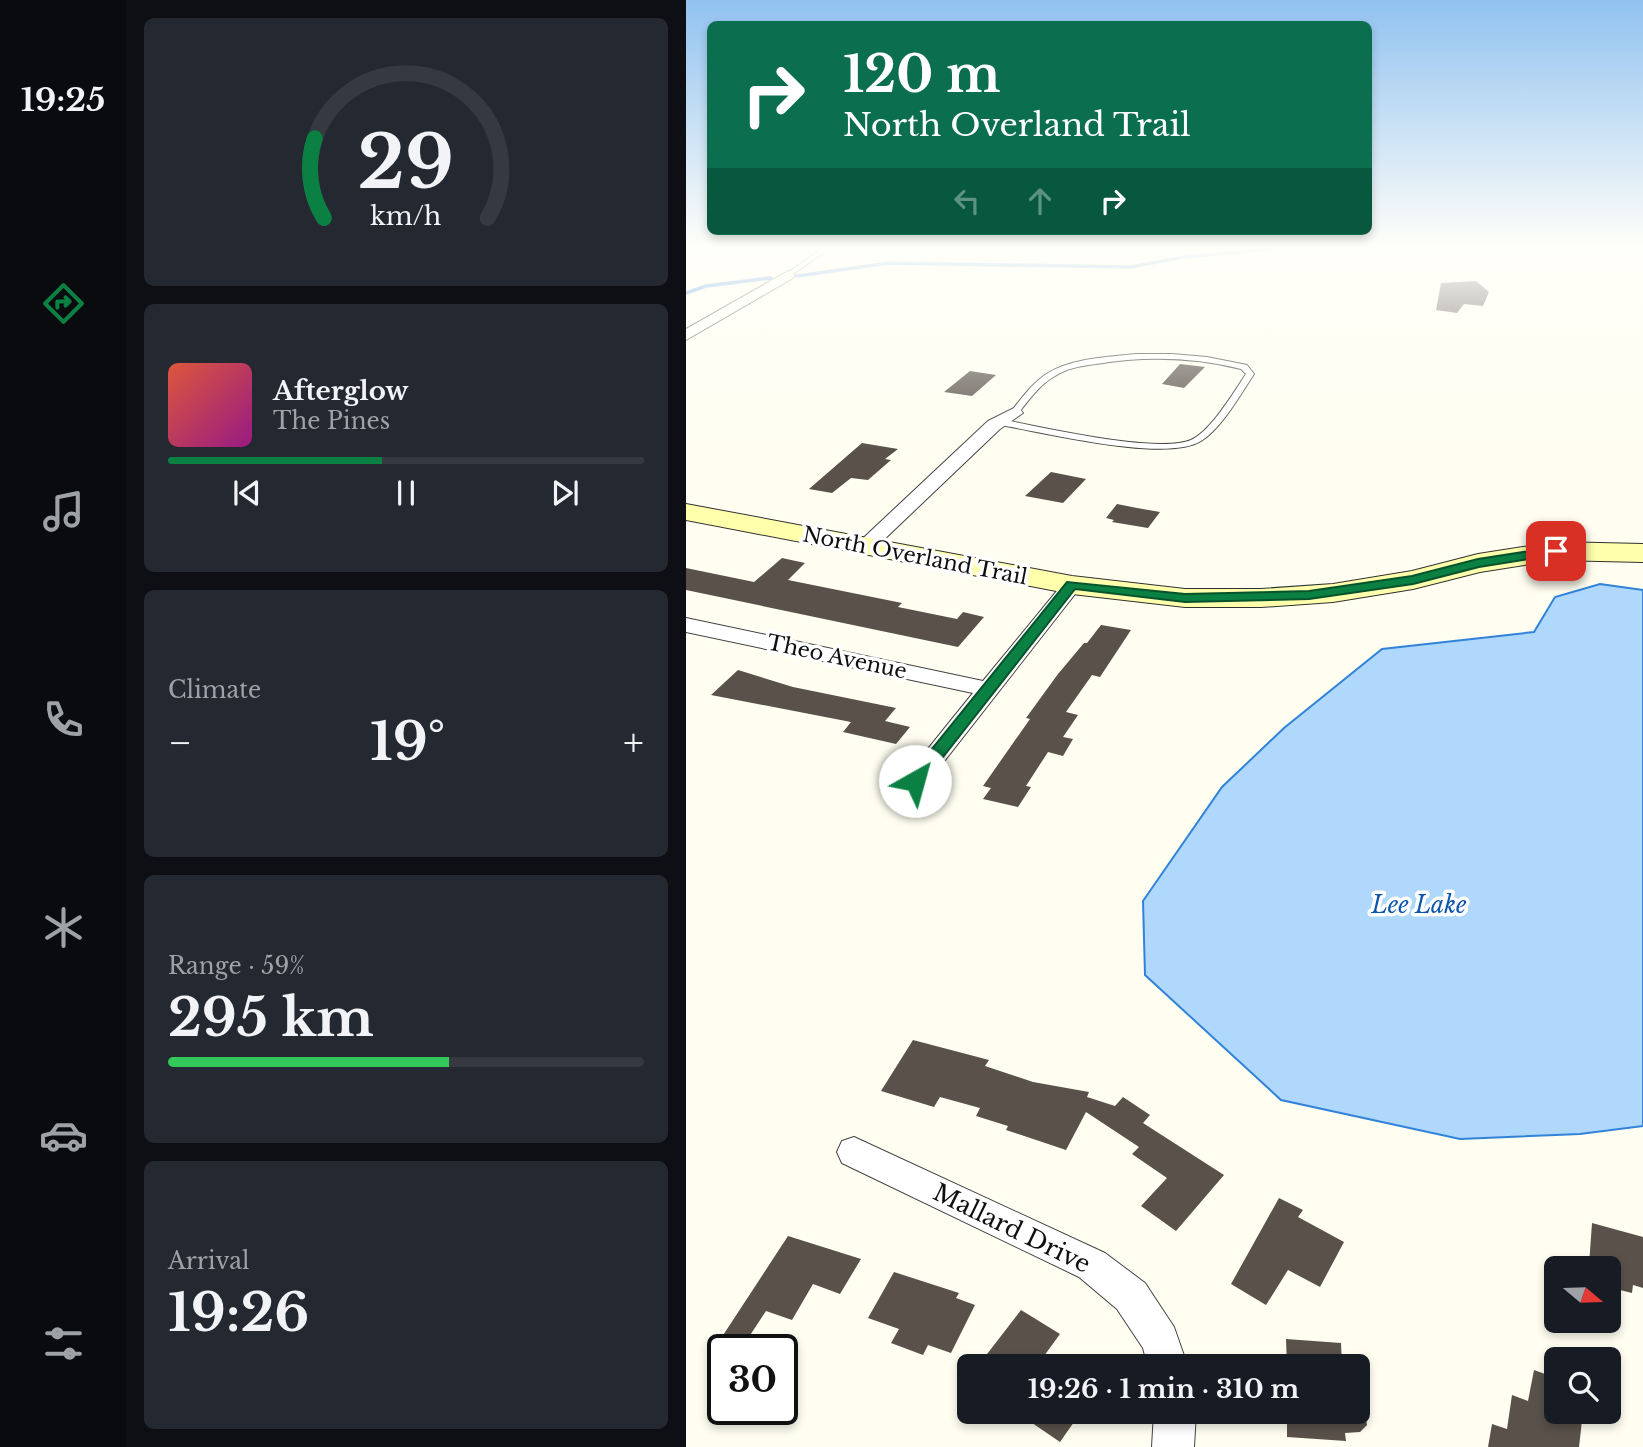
<!DOCTYPE html>
<meta charset="utf-8">
<style>
body{margin:0;font-family:"Libre Baskerville",serif;background:#242831;color:#f1f3f6;height:100vh;display:flex;flex-direction:column;font-size:26px;white-space:nowrap}
*{box-sizing:border-box;margin:0}
p{font-size:23px;color:#9ea1a6}
.icon{flex:none;width:38px;height:38px;fill:none;stroke:currentColor;stroke-width:2;stroke-linecap:round;stroke-linejoin:round}
.map{position:relative;flex:1;overflow:hidden}
.panel{display:flex;flex-direction:column;gap:18px;padding:18px;background:#0d0f14;width:560px}
.panel>*{flex:none}
.top-card{position:absolute;left:21px;top:21px;width:665px;height:214px;border-radius:10px;box-shadow:0 4px 10px #0003;background:#0b6e4f;color:#fff;overflow:hidden}
.needle{width:46px;rotate:109deg}
.controls{position:absolute;left:858px;top:1256px;display:grid;gap:14px}
.controls a{display:grid;place-items:center;width:77px;height:77px;border-radius:10px;background:#171b24;box-shadow:0 4px 10px #0003;font-size:35px}
.speed{position:absolute;left:21px;top:1334px;display:flex;gap:14px;font-size:35px;font-weight:700;text-align:center}
.speed>*{display:grid;place-content:center;width:91px;height:91px;border-radius:50%;background:#171b24;box-shadow:0 4px 10px #0003;line-height:1}
.speed .limit{border:4px solid #111;border-radius:10px;background:#fff;color:#111}
.pin{position:absolute;display:grid;place-items:center;width:60px;height:60px;color:#fff;margin:-30px;border-radius:14px;box-shadow:0 4px 10px #0006}
.me{position:absolute;width:77px;margin:-38px;rotate:38deg;stroke-linejoin:round;filter:drop-shadow(0 0 5px #0008)}
.turn{display:flex;align-items:center;gap:24px;height:147px;padding:0 21px;font-size:32px}
.turn .icon{width:91px;height:91px;stroke-width:2.5}
.turn b{display:block;font-size:49px;line-height:60px}
.lanes{display:flex;align-items:center;height:66px;padding:0 21px;background:#0003;justify-content:center;gap:35px;direction:ltr}
.lanes .off{opacity:.35}
.big{font-size:52px;font-weight:700;line-height:1.1}
.panel .tile{flex:1;display:flex;flex-direction:column;justify-content:center;gap:10px;min-width:0;padding:0 24px;border-radius:10px;background:#242831}
.panel .dial{align-items:center;gap:0}
.dial svg{height:182px;overflow:visible;fill:none;stroke:#363941;stroke-width:7;stroke-linecap:round;text-anchor:middle}
.dial text{fill:#f1f3f6;stroke:none}
.song{display:flex;align-items:center;gap:21px}
.cover{width:84px;height:84px;border-radius:10px;background:linear-gradient(135deg,hsl(10 70% 55%),hsl(310 70% 35%))}
.played{height:7px;border-radius:4px;background:linear-gradient(90deg,#0b8043 45%,#363941 45%)}
.keys{display:flex;justify-content:space-around;direction:ltr}
.heat{display:flex;justify-content:space-between;align-items:center;font-size:38px;direction:ltr}
.charge{height:10px;border-radius:5px;background:linear-gradient(90deg,#34c759 59%,#363941 0)}
.trip{position:absolute;left:271px;top:1354px;width:413px;height:70px;border-radius:10px;background:#171b24;box-shadow:0 4px 10px #0003;font-weight:700;line-height:70px;text-align:center}
main{display:flex;flex:1;min-height:0}
.dock{display:flex;flex-direction:column;width:126px;justify-content:space-around;align-items:center;background:#090b0e;color:#9ea1a6}
.dock .icon{width:49px;height:49px}
.dock .on{color:#0b8043}
.dock b{font-size:32px;color:#f1f3f6}
.map>svg:first-child{display:block}
.water{fill:#b0d7fc;stroke:#3183d9;stroke-width:2}
.lines{fill:none;stroke-linecap:round;stroke-linejoin:round}
.stream{stroke:#3183d9;stroke-width:3.5}
.building{fill:#59514a}
.service-casing{stroke:#424242;stroke-width:2}
.minor-casing{stroke:#424242;stroke-width:2}
.secondary-casing{stroke:#313131;stroke-width:2}
.service{fill:#fff;fill-rule:evenodd}
.minor{fill:#fff;fill-rule:evenodd}
.secondary{fill:#ffffac;fill-rule:evenodd}
.route{fill:#0b8043;stroke:#07532c;stroke-width:2}
.labels{text-anchor:middle;dominant-baseline:central;stroke-width:7;stroke-linejoin:round;paint-order:stroke}
.street-label{font-size:21px;fill:#0f0f0f;stroke:#fff}
.water-label{font-size:23px;font-style:italic;fill:#0c55ad;stroke:#fff}
.near-street-label{font-size:24px;fill:#0f0f0f;stroke:#fff}
</style>
<main>
<nav class="dock">
<b>19:25</b>
<svg class="icon on" aria-label="directions" viewBox="0 0 24 24"><path d="M12 3l9 9-9 9-9-9zM9 14v-3h6M13 9l2 2-2 2"/></svg>
<svg class="icon" aria-label="music" viewBox="0 0 24 24"><path d="M9 18V5l10-2v13"/><circle cx="6" cy="18" r="3"/><circle cx="16" cy="16" r="3"/></svg>
<svg class="icon" aria-label="phone" viewBox="0 0 24 24"><path d="M5 4h4l2 5-3 2q2 4 5 5l2-3 5 2v4C11 20 4 13 5 4z"/></svg>
<svg class="icon" aria-label="climate" viewBox="0 0 24 24"><path d="M12 3v18M4 7l16 10M4 17L20 7"/></svg>
<svg class="icon" aria-label="car" viewBox="0 0 24 24"><path d="M5 17H2v-5l4-1 3-4h7l3 4 3 1v5h-3M9 17h6M6 11h13"/><circle cx="7" cy="17" r="2"/><circle cx="17" cy="17" r="2"/></svg>
<svg class="icon" aria-label="filters" viewBox="0 0 24 24"><path d="M4 7h16M4 17h16"/><circle cx="9" cy="7" r="2"/><circle cx="15" cy="17" r="2"/></svg>
</nav>
<section class="panel">
<div class="tile dial"><svg viewBox="0 0 100 80">
<path d="M14 69A42 42 0 1 1 86 69"/>
<path d="M14 69A42 42 0 0 1 10 34" stroke="#0b8043"/>
<text x="50" y="56" font-size="32" font-weight="700">29</text>
<text x="50" y="72" font-size="11">km/h</text>
</svg></div>
<div class="tile">
<div class="song"><i class="cover"></i><div><b>Afterglow</b><p>The Pines</p></div></div>
<div class="played"></div>
<div class="keys"><svg class="icon" aria-label="previous" viewBox="0 0 24 24"><path d="M18 5L8 12l10 7zM5 5v14"/></svg><svg class="icon" aria-label="pause" viewBox="0 0 24 24"><path d="M8 5v14M16 5v14"/></svg><svg class="icon" aria-label="next" viewBox="0 0 24 24"><path d="M6 5l10 7-10 7zM19 5v14"/></svg></div>
</div>
<div class="tile"><p>Climate</p>
<div class="heat"><a>−</a><b class="big">19°</b><a>+</a></div>
</div>
<div class="tile"><p>Range · 59%</p><b class="big">295 km</b><div class="charge"></div></div>
<div class="tile"><p>Arrival</p><b class="big">19:26</b></div>
</section>
<div class="map">
<svg width="957" height="1447" viewBox="0 0 957 1447">
<rect width="100%" height="100%" fill="#fffef1"/>
<path class="water" d="M 914,584 L 957,590 L 957,1126 L 894,1134 L 774,1139 L 595,1100 L 459,975 L 457,901 L 536,787 L 598,728 L 696,649 L 848,632 L 869,597 Z"/>
<g class="lines">
<path class="stream" d="M 784,247 L 830,247
M 111,276 L 202,263 L 445,267 L 497,257 L 607,247
M 0,293 L 20,286 L 85,278"/>
</g>
<path class="building" d="M 790,281 L 803,292 L 797,306 L 778,304 L 771,313 L 750,310 L 755,283 Z
M 494,364 L 519,367 L 498,388 L 476,384 Z
M 284,371 L 310,375 L 286,396 L 258,392 Z
M 176,443 L 212,449 L 199,459 L 205,460 L 182,480 L 165,478 L 146,493 L 123,489 Z
M 365,472 L 400,479 L 377,503 L 339,496 Z
M 431,504 L 451,508 L 474,512 L 462,528 L 426,522 L 428,520 L 420,518 Z
M 96,558 L 119,563 L 102,580 L 216,603 L 212,607 L 271,619 L 277,612 L 298,617 L 272,647 L 0,590 L 0,568 L 68,582 Z
M 415,625 L 445,630 L 414,677 L 406,675 L 380,712 L 392,715 L 377,737 L 387,739 L 377,756 L 362,752 L 340,786 L 345,787 L 332,807 L 297,799 L 305,788 L 297,786 L 344,719 L 340,718 L 372,674 L 398,643 L 401,643 Z
M 52,670 L 107,687 L 210,708 L 199,721 L 224,727 L 210,744 L 157,732 L 165,722 L 25,695 Z
M 227,1040 L 303,1060 L 299,1066 L 347,1082 L 403,1092 L 401,1097 L 429,1106 L 437,1097 L 464,1115 L 457,1123 L 538,1175 L 490,1231 L 455,1206 L 481,1178 L 446,1154 L 453,1147 L 400,1112 L 380,1150 L 320,1130 L 322,1126 L 290,1116 L 294,1108 L 254,1097 L 248,1107 L 195,1091 Z
M 593,1198 L 617,1210 L 612,1217 L 658,1242 L 634,1287 L 602,1270 L 580,1305 L 545,1284 Z
M 906,1223 L 957,1237 L 957,1288 L 947,1285 L 946,1293 L 926,1288 L 925,1271 L 903,1265 Z
M 102,1236 L 175,1259 L 154,1294 L 127,1284 L 106,1320 L 80,1311 L 55,1349 L 28,1349 Z
M 208,1272 L 273,1293 L 270,1298 L 289,1305 L 265,1353 L 242,1345 L 237,1355 L 205,1343 L 213,1329 L 182,1318 Z
M 335,1310 L 374,1334 L 350,1367 L 291,1367 Z
M 600,1339 L 655,1343 L 656,1367 L 601,1367 Z
M 848,1370 L 870,1378 L 870,1412 L 897,1412 L 893,1447 L 802,1447 L 806,1424 L 821,1429 L 826,1395 L 842,1401 Z
M 330,1412 L 395,1412 L 374,1442 Z
M 601,1412 L 679,1412 L 681,1425 L 674,1432 L 659,1433 L 660,1441 L 601,1437 Z"/>
<g class="lines">
<g class="service-casing">
<path id="service" d="M 138,247 L 146,247 L 104,276 L 100,276 L 100,274 Z
M 450,354 L 486,354 L 521,357 L 561,365 L 568,374 C 555,394 535,429 515,441 C 480,463 357,432 314,425 L 310,422 L 314,419 C 355,427 471,454 505,440 C 525,431 548,392 560,374 L 555,369 C 507,357 459,356 410,364 C 396,366 381,368 369,376 C 353,385 342,401 331,415 L 324,413 C 335,399 347,382 362,373 C 387,358 422,357 450,354 Z"/>
</g>
<g class="minor-casing">
<path id="minor" d="M 102,271 L 109,275 L 107,278 L 0,340 L 0,329 Z
M 328,408 L 334,409 L 337,413 L 314,429 L 186,551 L 172,551 L 169,547 L 172,543 L 302,421 Z
M 386,579 L 393,581 L 397,585 L 393,589 L 238,787 L 220,787 L 216,781 L 287,693 L 0,632 L 0,618 L 297,681 L 379,581 Z
M 168,1137 L 419,1253 L 459,1283 L 488,1327 L 502,1367 L 462,1367 L 457,1348 L 431,1309 L 393,1277 L 156,1163 L 151,1152 L 156,1141 Z
M 468,1412 L 510,1412 L 508,1447 L 466,1447 Z"/>
</g>
<g class="secondary-casing">
<path id="secondary" d="M 0,504 L 386,576 L 499,589 L 575,589 L 647,584 L 726,571 L 792,554 L 870,542 L 957,544 L 957,562 L 870,560 L 794,572 L 727,589 L 647,602 L 575,607 L 499,607 L 386,594 L 0,520 Z"/>
</g>
<use href="#service" class="service"/>
<use href="#minor" class="minor"/>
<use href="#secondary" class="secondary"/>
</g>
<linearGradient id="sky" x2="0" y2="1"><stop stop-color="#91c2f0"/><stop offset="0.55" stop-color="#fffff9"/><stop offset="1" stop-color="#fffff9" stop-opacity="0"/></linearGradient>
<rect width="957" height="450" fill="url(#sky)"/>
<path class="route" d="M 870,547 L 876,551 L 874,554 L 793,567 L 727,584 L 623,599 L 499,602 L 389,589 L 235,785 L 229,786 L 220,781 L 381,582 L 499,594 L 623,591 L 726,576 L 792,559 Z"/>
<g class="labels">
<g class="street-label">
<text transform="translate(229 556) rotate(11)">North Overland Trail</text>
<text transform="translate(151 657) rotate(12)">Theo Avenue</text>
</g>
<g class="water-label">
<text x="733" y="905">Lee Lake</text>
</g>
<g class="near-street-label">
<text transform="translate(326 1228) rotate(26)">Mallard Drive</text>
</g>
</g>
</svg>
<div class="controls">
<a><svg class="needle" viewBox="-14 -14 28 28"><path d="M0-13l5 13h-10z" fill="#e53935"/><path d="M0 13l5-13h-10z" fill="#9ea1a6"/></svg></a>
<a><svg class="icon" aria-label="search" viewBox="0 0 24 24"><circle cx="10" cy="10" r="6"/><path d="M15 15l6 6"/></svg></a>
</div>
<div class="speed"><div class="limit">30</div></div>
<div class="pin" style="left:870px;top:551px;background:#d93025"><svg class="icon" aria-label="arrive" viewBox="0 0 24 24"><path d="M6 21V4h12l-3 4 3 4H6"/></svg></div>
<svg class="me" style="left:229px;top:781px" viewBox="-20 -20 40 40"><circle r="19" fill="#fff"/><path d="M0-13L10 11 0 6-10 11z" fill="#0b8043"/></svg>
<div class="trip">19:26 · 1 min · 310 m</div>
<div class="top-card">
<div class="turn"><svg class="icon" aria-label="right" viewBox="0 0 24 24"><path d="M7 20v-9h11M14 6l5 5-5 5"/></svg><div><b>120 m</b>North Overland Trail</div></div>
<div class="lanes"><svg class="icon off" aria-label="left" viewBox="0 0 24 24"><path d="M17 20v-9H6M10 6l-5 5 5 5"/></svg><svg class="icon off" aria-label="ahead" viewBox="0 0 24 24"><path d="M12 20V5M6 11l6-6 6 6"/></svg><svg class="icon" aria-label="right" viewBox="0 0 24 24"><path d="M7 20v-9h11M14 6l5 5-5 5"/></svg></div>
</div>
</div>
</main>
